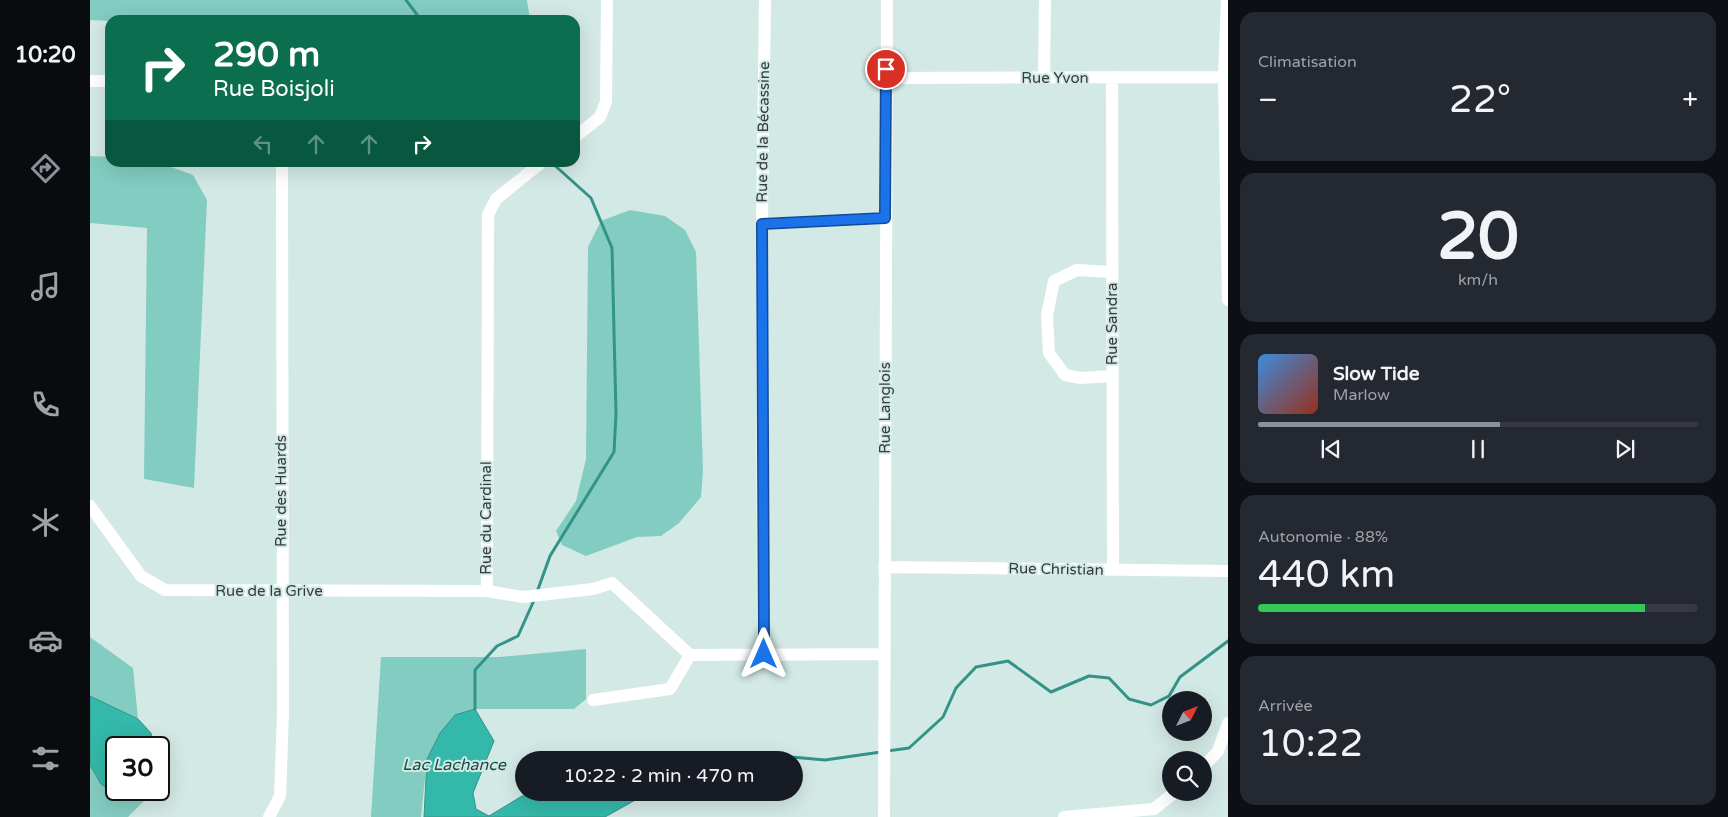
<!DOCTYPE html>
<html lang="fr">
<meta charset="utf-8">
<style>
body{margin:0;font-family:"Varela Round",sans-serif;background:#242831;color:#f1f3f6;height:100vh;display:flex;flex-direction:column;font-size:19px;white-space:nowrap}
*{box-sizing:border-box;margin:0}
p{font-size:16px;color:#9ea1a6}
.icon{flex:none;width:28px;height:28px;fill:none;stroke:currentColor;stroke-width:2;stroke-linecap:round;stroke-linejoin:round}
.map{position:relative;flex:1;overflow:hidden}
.drawer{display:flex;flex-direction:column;gap:12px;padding:12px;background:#0d0f14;width:500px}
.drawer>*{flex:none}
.guide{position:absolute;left:15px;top:15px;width:475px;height:152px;border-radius:15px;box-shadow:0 5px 20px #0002;background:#0b6e4f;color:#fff;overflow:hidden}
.needle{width:32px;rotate:48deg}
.fabs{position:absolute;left:1072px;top:691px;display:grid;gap:10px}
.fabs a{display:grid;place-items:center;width:50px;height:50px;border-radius:50%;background:#171b24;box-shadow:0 5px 20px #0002;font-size:25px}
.speed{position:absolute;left:15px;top:736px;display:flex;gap:10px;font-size:25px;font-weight:700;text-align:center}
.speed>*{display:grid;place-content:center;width:65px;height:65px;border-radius:50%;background:#171b24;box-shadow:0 5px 20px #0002;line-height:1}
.speed .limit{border:2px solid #111;border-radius:8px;background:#fff;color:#111}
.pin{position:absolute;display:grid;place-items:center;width:42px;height:42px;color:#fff;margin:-21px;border:2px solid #fff;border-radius:50%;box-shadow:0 1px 5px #0007}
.me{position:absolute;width:55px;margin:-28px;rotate:0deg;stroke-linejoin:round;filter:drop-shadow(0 0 4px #0008)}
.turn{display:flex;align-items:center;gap:18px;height:105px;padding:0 25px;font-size:22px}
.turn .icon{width:65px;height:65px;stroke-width:2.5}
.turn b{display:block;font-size:35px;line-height:42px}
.lanes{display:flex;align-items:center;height:48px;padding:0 25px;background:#0003;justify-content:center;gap:25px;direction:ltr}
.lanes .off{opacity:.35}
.big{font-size:38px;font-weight:600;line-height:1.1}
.drawer .tile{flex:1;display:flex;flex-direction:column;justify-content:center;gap:8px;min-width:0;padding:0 18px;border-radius:15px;background:#242831}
.drawer .dial{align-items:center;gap:0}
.dial b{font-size:65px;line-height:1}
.song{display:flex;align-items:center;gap:15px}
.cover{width:60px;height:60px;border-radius:8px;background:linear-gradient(135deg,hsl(210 70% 55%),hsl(10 70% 35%))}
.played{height:5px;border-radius:2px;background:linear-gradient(90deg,#8c9099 55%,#363941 55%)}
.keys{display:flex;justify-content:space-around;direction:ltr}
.heat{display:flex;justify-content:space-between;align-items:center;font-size:28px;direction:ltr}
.charge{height:8px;border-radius:4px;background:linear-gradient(90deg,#34c759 88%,#363941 0)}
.trip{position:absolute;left:425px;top:751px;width:288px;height:50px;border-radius:25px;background:#171b24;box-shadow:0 5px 20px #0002;font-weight:600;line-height:50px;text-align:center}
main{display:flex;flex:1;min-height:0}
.tab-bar{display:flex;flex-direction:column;width:90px;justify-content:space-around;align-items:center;background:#090b0e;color:#9ea1a6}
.tab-bar .icon{width:35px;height:35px}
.tab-bar .active{color:#8c9099}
.tab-bar b{font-size:22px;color:#f1f3f6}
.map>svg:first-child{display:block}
.green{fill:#83ccc1}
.water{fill:#34b8a9;stroke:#349388}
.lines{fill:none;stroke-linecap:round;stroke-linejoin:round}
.stream{stroke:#349388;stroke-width:3}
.minor{stroke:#fff;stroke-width:12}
.route-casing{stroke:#114b97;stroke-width:12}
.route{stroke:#1a73e8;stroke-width:9}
.labels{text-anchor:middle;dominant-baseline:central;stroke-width:4;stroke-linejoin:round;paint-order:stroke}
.street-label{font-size:15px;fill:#353d3c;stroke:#d3e9e5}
.water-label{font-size:16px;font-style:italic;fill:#154c45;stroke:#d3e9e5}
</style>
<main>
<nav class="tab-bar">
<b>10:20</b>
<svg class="icon active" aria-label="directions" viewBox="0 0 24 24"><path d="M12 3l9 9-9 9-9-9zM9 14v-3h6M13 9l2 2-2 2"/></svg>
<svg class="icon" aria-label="music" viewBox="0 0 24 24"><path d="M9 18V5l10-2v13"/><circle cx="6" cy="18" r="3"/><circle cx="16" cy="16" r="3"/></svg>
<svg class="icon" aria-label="phone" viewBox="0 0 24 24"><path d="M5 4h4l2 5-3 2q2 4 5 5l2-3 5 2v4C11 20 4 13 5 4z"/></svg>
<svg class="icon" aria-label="climate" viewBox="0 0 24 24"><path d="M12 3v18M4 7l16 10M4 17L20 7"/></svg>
<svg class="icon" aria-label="car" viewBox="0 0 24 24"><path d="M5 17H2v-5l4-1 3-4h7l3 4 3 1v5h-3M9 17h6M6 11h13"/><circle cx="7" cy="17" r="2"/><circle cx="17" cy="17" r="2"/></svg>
<svg class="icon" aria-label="filters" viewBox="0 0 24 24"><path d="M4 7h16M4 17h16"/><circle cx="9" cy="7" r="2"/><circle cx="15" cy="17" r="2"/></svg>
</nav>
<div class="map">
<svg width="1138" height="817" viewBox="0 0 1138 817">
<rect width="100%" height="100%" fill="#d3e9e5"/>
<path class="green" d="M 0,0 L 437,0 L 440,20 L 20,21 L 0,20 Z
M 0,156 L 20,157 L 20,162 L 70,163 L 103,175 L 117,200 L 104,488 L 54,479 L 57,228 L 0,223 Z
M 540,210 L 575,216 L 595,230 L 606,252 L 613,471 L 611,497 L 589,523 L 571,536 L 547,537 L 496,556 L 472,545 L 466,531 L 486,501 L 496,459 L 498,247 L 511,221 Z
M 0,637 L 43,668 L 48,719 L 0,696 Z
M 496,649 L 496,699 L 484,709 L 385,709 L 365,715 L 337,759 L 331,817 L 281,817 L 291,657 L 410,657 Z
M 0,765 L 11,784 L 24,793 L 54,790 L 55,800 L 38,817 L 0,817 Z"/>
<path class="water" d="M 0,696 L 48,719 L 61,733 L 63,747 L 26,748 L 26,790 L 41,790 L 24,793 L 11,784 L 0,765 Z
M 385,709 L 404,741 L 383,793 L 386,809 L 399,816 L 432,796 L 450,793 L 558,793 L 515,817 L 334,817 L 337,759 L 350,733 L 365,715 Z"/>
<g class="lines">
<path class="stream" d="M 316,0 L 331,20
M 447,592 L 460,556 L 524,452 L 526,414 L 522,248 L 501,198 L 461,162
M 385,709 L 385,670 L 407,646 L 428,636 L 445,598
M 797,751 L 819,748 L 853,717 L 866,688 L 886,667 L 918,661 L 961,692 L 999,676 L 1019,678 L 1039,699 L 1061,705 L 1079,696 L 1090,677 L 1138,641
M 661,760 L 679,755 L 735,760 L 791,752"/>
<path class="minor" d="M 1137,0 L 1134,77 L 1138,300
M 1022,77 L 1023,570
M 795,78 L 1134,77
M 954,78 L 955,0
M 0,81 L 20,81
M 485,137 L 510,117 L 516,102 L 517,0
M 452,162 L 406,199 L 398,215 L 397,591 L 433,597 L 503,589 L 522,583 L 600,655 L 794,654
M 672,224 L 795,218
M 1022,272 L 987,270 L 964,281 L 957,315 L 959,353 L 975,375 L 990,378 L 1022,376
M 0,506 L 51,576 L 75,590 L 397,591
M 794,567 L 1138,571
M 673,654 L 672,224 L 675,0
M 503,700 L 580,689 L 600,655
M 1114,766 L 1128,751 L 1138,723
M 179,817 L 190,796 L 193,713 L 192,162
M 794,817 L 797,0
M 974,817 L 1064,809 L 1085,792"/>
</g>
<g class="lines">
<g class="route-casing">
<path id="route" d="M 674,654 L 672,224 L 795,218 L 796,69"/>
</g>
<use href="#route" class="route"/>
</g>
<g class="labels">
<g class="street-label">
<text x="965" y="78">Rue Yvon</text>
<text transform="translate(673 132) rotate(-89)">Rue de la Bécassine</text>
<text transform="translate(1022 324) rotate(-90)">Rue Sandra</text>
<text transform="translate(795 408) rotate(-90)">Rue Langlois</text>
<text transform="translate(191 491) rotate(-90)">Rue des Huards</text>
<text transform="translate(396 518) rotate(-90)">Rue du Cardinal</text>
<text transform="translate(966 569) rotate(1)">Rue Christian</text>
<text x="179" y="591">Rue de la Grive</text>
</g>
<g class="water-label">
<text x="364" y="765">Lac Lachance</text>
</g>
</g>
</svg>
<div class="fabs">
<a><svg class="needle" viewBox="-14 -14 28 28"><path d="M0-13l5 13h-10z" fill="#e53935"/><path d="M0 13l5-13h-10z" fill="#9ea1a6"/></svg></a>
<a><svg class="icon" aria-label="search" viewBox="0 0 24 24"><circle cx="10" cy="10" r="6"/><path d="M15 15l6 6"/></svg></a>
</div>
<div class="speed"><div class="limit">30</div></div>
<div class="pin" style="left:796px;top:69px;background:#d93025"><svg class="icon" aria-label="arrive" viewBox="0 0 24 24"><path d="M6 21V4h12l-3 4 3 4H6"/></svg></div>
<svg class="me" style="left:674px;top:654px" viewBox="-20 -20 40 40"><path d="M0-17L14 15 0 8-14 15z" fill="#1a73e8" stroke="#fff" stroke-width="4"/></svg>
<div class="trip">10:22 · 2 min · 470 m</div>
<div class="guide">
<div class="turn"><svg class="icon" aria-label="right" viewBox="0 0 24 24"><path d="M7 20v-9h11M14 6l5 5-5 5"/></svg><div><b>290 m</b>Rue Boisjoli</div></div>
<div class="lanes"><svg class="icon off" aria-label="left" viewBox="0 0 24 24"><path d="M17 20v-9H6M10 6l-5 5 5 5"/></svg><svg class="icon off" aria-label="ahead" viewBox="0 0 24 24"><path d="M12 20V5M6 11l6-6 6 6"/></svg><svg class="icon off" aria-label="ahead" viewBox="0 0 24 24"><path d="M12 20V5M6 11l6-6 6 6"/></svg><svg class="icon" aria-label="right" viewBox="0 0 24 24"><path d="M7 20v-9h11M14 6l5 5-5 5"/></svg></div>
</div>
</div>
<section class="drawer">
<div class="tile"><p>Climatisation</p>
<div class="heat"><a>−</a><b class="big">22°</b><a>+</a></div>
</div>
<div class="tile dial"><b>20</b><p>km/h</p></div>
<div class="tile">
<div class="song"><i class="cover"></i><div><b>Slow Tide</b><p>Marlow</p></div></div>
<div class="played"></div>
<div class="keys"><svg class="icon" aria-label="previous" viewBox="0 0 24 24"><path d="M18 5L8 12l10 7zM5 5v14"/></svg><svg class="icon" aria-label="pause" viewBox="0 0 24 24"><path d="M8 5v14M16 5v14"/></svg><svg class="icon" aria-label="next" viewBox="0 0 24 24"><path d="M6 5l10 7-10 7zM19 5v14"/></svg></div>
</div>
<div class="tile"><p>Autonomie · 88%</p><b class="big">440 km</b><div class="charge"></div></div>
<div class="tile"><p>Arrivée</p><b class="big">10:22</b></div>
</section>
</main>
